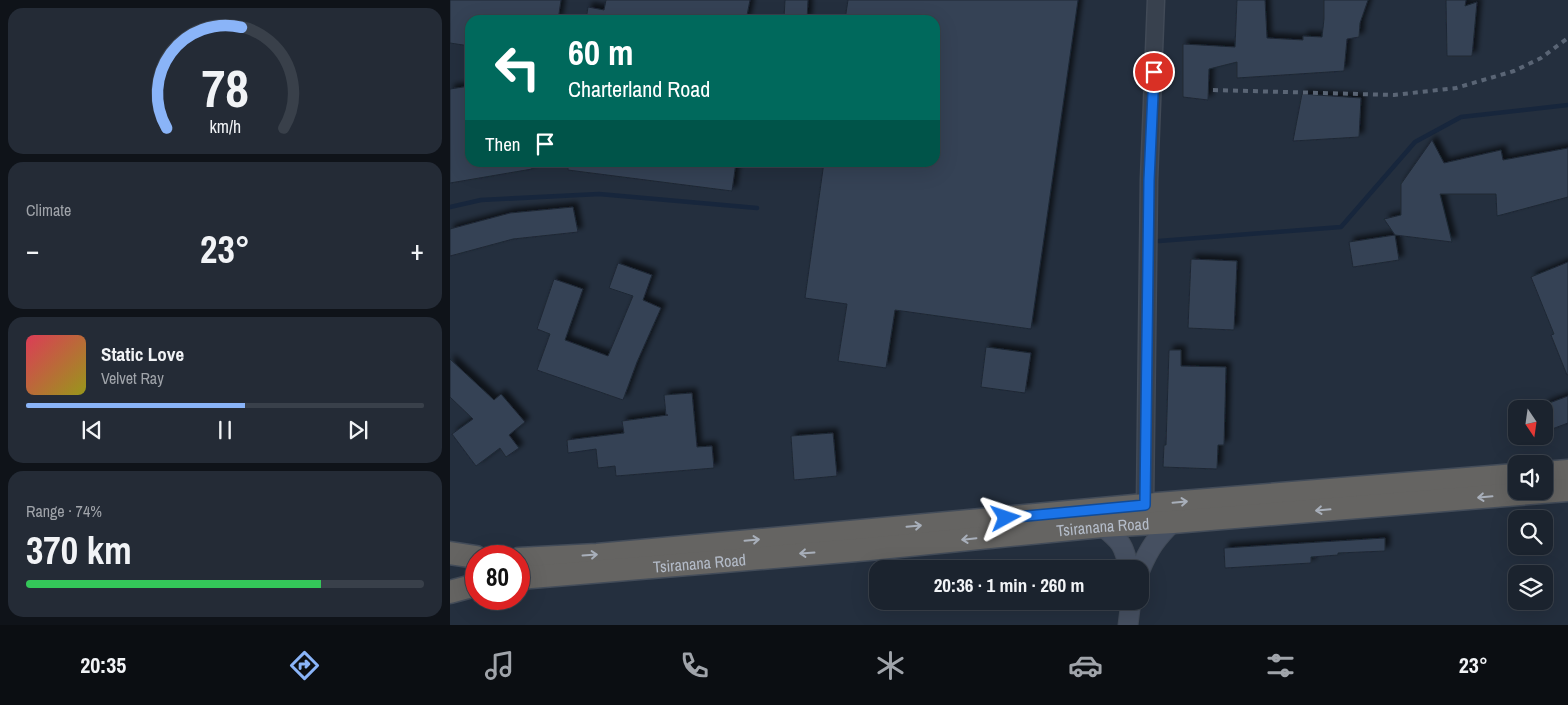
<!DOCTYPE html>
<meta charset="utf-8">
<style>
body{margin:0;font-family:"Archivo Narrow",sans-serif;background:#242b36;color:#f1f3f6;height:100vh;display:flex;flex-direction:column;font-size:19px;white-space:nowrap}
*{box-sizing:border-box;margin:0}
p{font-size:16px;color:#a0a4aa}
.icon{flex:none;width:28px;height:28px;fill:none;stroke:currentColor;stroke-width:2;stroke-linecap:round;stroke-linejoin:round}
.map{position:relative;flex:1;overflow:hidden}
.drawer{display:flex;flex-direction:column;gap:8px;padding:8px;background:#0f1319;width:450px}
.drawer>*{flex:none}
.banner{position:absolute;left:15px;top:15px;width:475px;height:152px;border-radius:15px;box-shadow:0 5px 20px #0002,0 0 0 1px #39404a;background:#00695c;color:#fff;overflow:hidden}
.needle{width:32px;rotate:167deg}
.fabs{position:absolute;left:1058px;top:400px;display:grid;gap:10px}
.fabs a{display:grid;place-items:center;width:45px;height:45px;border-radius:10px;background:#1b232e;box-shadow:0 5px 20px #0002,0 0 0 1px #39404a;font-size:25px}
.speed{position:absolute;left:15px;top:545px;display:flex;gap:10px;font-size:25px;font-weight:700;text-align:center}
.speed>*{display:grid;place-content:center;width:65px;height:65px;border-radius:50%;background:#1b232e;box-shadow:0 5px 20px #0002,0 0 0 1px #39404a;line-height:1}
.speed .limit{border:8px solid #d22;background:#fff;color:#111}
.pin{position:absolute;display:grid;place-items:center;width:42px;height:42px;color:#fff;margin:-21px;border:2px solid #fff;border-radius:50%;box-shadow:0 1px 5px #0007}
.me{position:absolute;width:55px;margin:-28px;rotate:85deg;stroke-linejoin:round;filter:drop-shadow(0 0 4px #0008)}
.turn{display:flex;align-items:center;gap:18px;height:105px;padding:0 20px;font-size:22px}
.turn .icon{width:65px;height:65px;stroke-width:2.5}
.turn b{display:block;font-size:35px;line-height:42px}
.then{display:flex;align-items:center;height:48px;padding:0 20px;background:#0003;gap:10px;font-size:19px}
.big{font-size:38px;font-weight:700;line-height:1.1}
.drawer .card{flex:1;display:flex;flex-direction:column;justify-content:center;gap:8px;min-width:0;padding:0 18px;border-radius:15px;background:#242b36}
.drawer .dial{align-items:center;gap:0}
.dial svg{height:130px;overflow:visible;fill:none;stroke:#39404a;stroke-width:7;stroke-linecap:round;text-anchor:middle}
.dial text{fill:#f1f3f6;stroke:none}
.song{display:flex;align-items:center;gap:15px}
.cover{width:60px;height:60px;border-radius:8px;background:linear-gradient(135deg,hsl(350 70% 55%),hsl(60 70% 35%))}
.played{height:5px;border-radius:2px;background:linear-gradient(90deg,#8ab4f8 55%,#39404a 55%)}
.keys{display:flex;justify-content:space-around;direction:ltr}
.heat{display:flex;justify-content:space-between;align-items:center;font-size:28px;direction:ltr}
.charge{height:8px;border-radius:4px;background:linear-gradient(90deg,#34c759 74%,#39404a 0)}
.trip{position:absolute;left:419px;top:560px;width:280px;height:50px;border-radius:15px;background:#1b232e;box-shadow:0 5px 20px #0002,0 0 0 1px #39404a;font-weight:700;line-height:50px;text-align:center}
.tab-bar{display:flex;height:80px;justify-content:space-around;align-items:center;background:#0b0e12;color:#a0a4aa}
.tab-bar .icon{width:35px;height:35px}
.tab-bar .active{color:#8ab4f8}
.tab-bar b{font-size:22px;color:#f1f3f6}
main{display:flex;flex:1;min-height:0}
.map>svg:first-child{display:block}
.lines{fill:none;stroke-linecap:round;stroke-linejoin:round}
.stream{stroke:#17263c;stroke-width:4.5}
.building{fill:#364354;stroke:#1f2835;filter:url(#shadow)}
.tertiary-casing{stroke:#414a57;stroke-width:19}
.secondary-casing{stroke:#414a57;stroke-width:21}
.trunk-casing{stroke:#434c59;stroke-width:25}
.tertiary{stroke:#38414e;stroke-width:16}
.secondary{stroke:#465061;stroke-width:19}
.trunk{stroke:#656462;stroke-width:22}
.rail{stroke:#5a6575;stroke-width:4;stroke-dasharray:5 5;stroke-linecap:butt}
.oneway{stroke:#a8afba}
.route-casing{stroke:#114b97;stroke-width:12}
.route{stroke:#1a73e8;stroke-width:9}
.labels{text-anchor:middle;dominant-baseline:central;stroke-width:5;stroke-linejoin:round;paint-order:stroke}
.street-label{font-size:16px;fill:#b4bcc9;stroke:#1d2633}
</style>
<main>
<section class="drawer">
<div class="card dial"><svg viewBox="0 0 100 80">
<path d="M14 69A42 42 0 1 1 86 69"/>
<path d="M14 69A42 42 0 0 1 60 7" stroke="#8ab4f8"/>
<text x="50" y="56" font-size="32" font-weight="700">78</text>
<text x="50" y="72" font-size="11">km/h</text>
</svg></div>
<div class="card"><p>Climate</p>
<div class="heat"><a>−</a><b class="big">23°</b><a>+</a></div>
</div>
<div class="card">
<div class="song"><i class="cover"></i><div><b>Static Love</b><p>Velvet Ray</p></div></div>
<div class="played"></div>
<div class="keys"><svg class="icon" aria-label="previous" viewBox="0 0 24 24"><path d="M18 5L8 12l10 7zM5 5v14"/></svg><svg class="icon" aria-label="pause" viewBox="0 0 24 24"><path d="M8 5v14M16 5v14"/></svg><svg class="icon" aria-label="next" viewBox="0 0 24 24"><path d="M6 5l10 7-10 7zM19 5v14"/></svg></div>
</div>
<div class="card"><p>Range · 74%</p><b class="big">370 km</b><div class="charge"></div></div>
</section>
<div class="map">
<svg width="1118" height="625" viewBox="0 0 1118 625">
<defs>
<filter id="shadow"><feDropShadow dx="4.5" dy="-4.5" stdDeviation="2.5" flood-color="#0009"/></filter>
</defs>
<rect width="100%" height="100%" fill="#242f3e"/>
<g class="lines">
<path class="stream" d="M 0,207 L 31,200 L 149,194 L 307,208
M 709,241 L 891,227 L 965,142 L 1011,117 L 1118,105"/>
</g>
<path class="building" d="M 0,0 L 111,0 L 108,20 L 20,20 L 20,46 L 0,43 Z
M 156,0 L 300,0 L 296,20 L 136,20 L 138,7 L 154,10 Z
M 335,0 L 358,0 L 357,20 L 334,20 Z
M 398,0 L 628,0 L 581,329 L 445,310 L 436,368 L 388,361 L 397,304 L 355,298 L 374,162 L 485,162 L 485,20 L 395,20 Z
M 787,0 L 815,0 L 817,38 L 853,40 L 853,36 L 872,37 L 874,19 L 874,0 L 918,0 L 910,23 L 909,37 L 897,39 L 894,71 L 787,78 L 787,62 L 759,69 L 758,100 L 733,97 L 733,44 L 785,47 Z
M 996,0 L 1016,0 L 1015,6 L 1027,2 L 1022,56 L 997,56 Z
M 20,86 L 20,162 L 82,162 L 82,169 L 0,183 L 0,89 Z
M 852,94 L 911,98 L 909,137 L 843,141 Z
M 982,140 L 994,163 L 1051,150 L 1053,160 L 1118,148 L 1118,197 L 1047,216 L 1046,194 L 990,194 L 1002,242 L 945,235 L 934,219 L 951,215 L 951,184 Z
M 118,162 L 286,162 L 282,191 L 118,170 Z
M 123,207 L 128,232 L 63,239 L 0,256 L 0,229 L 60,213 Z
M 945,235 L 949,260 L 903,267 L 899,242 Z
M 741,259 L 787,261 L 784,330 L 738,328 Z
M 1118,262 L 1118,375 L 1117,375 L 1101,335 L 1104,334 L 1081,277 Z
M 168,263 L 202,275 L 193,300 L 211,308 L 187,362 L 173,400 L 87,370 L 100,334 L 87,329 L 104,279 L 133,289 L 115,340 L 158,356 L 183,296 L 159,288 Z
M 536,347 L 581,353 L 575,393 L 531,387 Z
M 719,350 L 731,350 L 731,366 L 776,367 L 774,445 L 768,445 L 767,469 L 713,467 L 714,445 L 716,445 Z
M 0,359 L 44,400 L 51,394 L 75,422 L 59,435 L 69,448 L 56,457 L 50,448 L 26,466 L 2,434 L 23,419 L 0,397 Z
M 242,393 L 247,447 L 262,446 L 264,468 L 166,476 L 165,466 L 148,468 L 146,449 L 118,453 L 117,440 L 174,433 L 172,421 L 218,415 L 216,415 L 214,395 Z
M 1118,396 L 1118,423 L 1094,432 L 1094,405 Z
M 383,433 L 387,476 L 344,480 L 341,436 Z
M 935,538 L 935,551 L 888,553 L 888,555 L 861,557 L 861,563 L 775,568 L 774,548 Z"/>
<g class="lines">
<g class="tertiary-casing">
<path id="tertiary" d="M 695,505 L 699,180 L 706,0"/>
</g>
<g class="secondary-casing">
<path id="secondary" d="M 652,526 C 671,541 674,545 679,569
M 690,570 C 699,549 706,538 723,522
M 678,625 L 681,601"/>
</g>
<g class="trunk-casing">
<g id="trunk">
<path d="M 1094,473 L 1118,471"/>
<path d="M 0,553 L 26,557"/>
<path d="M 69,559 L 147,555 L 695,505 L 1066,475"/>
<path id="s1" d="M 69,578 L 419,549 L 652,526 L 723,522 L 1118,490"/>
<path d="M 0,592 L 26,585"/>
</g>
</g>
<use href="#tertiary" class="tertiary"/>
<use href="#secondary" class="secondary"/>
<use href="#trunk" class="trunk"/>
<path class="rail" d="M 763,90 L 944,95 L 1006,88 L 1064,71 L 1091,58 L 1118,38"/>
</g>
<defs><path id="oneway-shaft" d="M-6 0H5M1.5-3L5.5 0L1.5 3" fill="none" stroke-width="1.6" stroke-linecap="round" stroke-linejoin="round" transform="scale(1.25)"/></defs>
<g class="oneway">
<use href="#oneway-shaft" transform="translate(1035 497) rotate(175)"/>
<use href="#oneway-shaft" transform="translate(730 502) rotate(-5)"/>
<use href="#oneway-shaft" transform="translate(873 510) rotate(175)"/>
<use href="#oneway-shaft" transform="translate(464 526) rotate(-5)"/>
<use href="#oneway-shaft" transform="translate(519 539) rotate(174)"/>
<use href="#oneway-shaft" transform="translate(302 540) rotate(-5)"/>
<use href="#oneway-shaft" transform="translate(357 553) rotate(176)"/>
<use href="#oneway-shaft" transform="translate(140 555) rotate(-4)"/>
</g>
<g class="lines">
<g class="route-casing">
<path id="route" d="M 556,518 L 695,505 L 699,180 L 704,72"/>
</g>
<use href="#route" class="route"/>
</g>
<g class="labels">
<g class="street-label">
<text stroke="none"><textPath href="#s1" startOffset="586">Tsiranana Road</textPath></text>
<text stroke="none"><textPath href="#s1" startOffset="181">Tsiranana Road</textPath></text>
</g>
</g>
</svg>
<div class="fabs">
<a><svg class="needle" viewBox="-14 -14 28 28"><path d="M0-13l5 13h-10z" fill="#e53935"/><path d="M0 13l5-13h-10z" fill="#a0a4aa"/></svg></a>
<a><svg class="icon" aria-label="sound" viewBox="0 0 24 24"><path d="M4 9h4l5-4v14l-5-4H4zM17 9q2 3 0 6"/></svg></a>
<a><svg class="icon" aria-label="search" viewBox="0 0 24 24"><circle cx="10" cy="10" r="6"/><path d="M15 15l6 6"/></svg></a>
<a><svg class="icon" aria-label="layers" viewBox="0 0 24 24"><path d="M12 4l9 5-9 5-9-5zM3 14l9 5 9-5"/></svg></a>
</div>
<div class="speed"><div class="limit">80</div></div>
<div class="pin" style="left:704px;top:72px;background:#d93025"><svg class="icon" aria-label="arrive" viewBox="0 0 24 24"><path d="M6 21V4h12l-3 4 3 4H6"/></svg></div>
<svg class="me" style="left:556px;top:518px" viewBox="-20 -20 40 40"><path d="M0-17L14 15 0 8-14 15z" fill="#1a73e8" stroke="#fff" stroke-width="4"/></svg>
<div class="trip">20:36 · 1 min · 260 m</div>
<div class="banner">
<div class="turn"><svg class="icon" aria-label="left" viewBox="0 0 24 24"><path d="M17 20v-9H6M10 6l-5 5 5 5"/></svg><div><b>60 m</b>Charterland Road</div></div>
<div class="then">Then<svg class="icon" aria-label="arrive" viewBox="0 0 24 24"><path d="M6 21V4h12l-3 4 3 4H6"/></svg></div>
</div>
</div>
</main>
<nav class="tab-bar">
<b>20:35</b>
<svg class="icon active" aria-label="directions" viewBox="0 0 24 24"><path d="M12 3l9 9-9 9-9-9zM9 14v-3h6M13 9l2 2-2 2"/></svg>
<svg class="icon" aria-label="music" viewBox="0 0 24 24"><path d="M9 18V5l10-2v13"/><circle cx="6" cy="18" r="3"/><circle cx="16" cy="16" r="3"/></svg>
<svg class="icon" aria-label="phone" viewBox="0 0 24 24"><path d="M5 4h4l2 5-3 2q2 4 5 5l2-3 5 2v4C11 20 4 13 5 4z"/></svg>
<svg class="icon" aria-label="climate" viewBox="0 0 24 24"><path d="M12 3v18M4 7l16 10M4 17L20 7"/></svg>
<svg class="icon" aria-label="car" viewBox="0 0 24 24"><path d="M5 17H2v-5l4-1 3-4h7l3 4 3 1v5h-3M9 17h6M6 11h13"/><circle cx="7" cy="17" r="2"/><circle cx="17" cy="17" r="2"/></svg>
<svg class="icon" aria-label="filters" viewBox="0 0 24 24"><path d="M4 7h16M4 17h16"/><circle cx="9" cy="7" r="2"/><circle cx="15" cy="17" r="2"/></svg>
<b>23°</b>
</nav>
